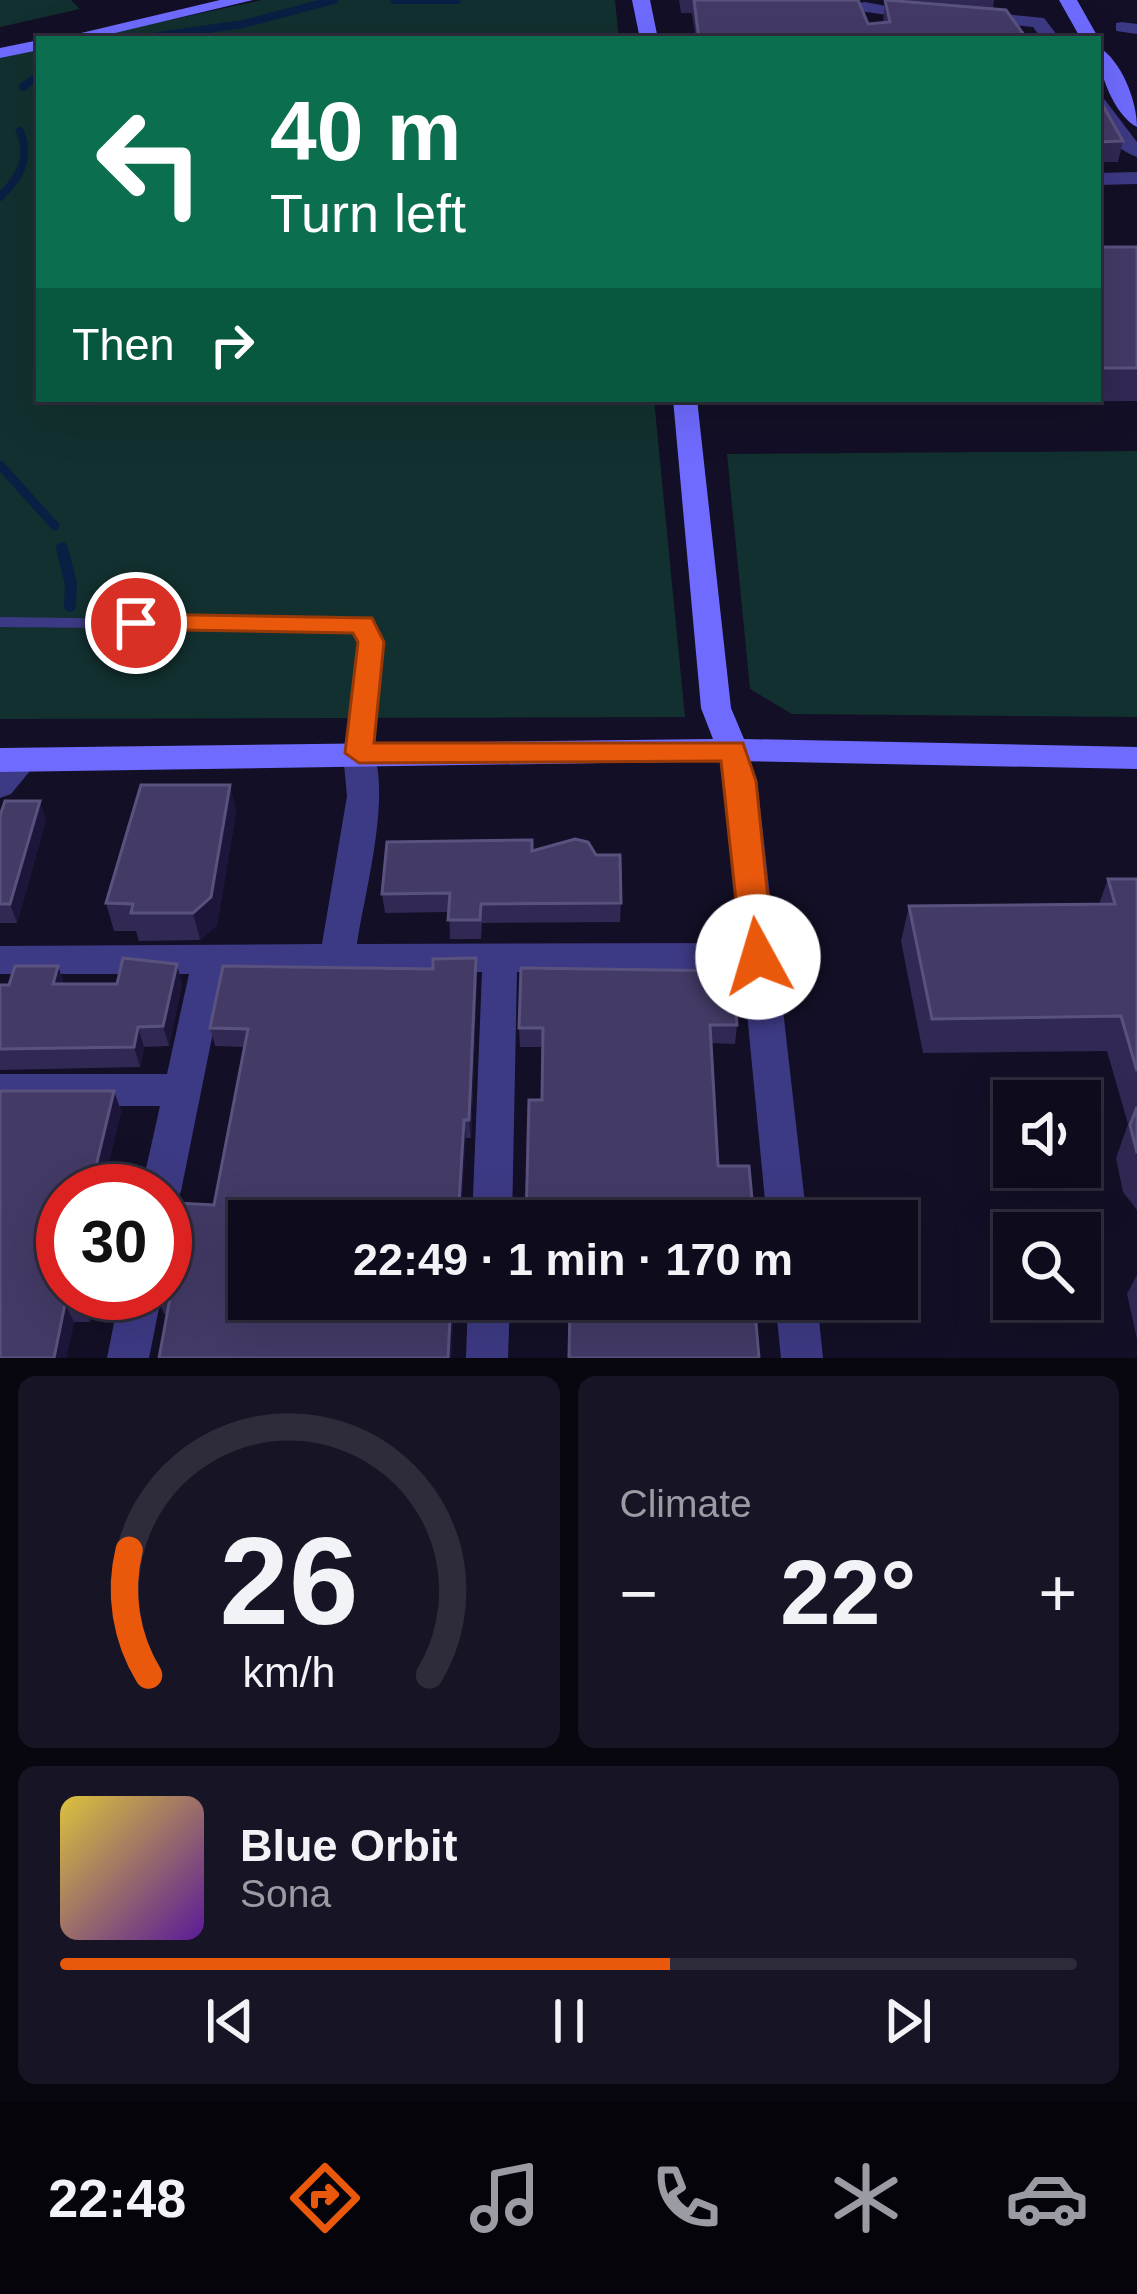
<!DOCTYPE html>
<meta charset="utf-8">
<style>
body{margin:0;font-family:Arial,sans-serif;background:#171425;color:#f1f3f6;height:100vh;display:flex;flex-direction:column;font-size:45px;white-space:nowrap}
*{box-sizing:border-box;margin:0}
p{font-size:39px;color:#9b9ba3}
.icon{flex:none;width:66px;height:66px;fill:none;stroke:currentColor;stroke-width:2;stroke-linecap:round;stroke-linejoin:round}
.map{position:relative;height:1358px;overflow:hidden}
.side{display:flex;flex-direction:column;gap:18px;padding:18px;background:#08060f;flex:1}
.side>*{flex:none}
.guide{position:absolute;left:36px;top:36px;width:1065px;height:366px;border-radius:0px;box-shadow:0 12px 48px #0002,0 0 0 3px #2e2b3b;background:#0b6e4f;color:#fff;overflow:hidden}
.buttons{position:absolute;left:993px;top:1080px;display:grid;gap:24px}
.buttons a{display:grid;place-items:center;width:108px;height:108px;border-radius:0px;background:#0e0b1c;box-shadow:0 12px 48px #0002,0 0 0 3px #2e2b3b;font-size:60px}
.speed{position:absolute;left:36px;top:1164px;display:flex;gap:24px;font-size:60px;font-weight:700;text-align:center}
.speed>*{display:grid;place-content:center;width:156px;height:156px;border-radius:50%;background:#0e0b1c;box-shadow:0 12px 48px #0002,0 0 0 3px #2e2b3b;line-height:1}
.speed .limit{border:18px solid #d22;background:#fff;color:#111}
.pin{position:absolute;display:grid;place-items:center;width:102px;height:102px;color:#fff;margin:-51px;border:6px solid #fff;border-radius:50%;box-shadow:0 3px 12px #0007}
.me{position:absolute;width:132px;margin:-66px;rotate:354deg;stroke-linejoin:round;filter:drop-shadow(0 0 9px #0008)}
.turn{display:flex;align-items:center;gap:42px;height:252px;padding:0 36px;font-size:54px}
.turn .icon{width:156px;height:156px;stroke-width:2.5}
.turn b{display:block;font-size:84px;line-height:102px}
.then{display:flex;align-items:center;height:114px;padding:0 36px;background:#0003;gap:24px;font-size:45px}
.big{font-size:90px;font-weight:700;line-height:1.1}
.side .card{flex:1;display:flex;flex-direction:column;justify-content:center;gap:18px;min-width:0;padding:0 42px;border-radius:18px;background:#171425}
.side .dial{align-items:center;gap:0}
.dial svg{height:312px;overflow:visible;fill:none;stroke:#2e2b3b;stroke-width:7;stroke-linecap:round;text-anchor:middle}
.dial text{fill:#f1f3f6;stroke:none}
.song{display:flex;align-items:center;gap:36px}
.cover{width:144px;height:144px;border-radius:18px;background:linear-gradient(135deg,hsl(50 70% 55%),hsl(270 70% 35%))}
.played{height:12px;border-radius:6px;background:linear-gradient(90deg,#ea580c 60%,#2e2b3b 60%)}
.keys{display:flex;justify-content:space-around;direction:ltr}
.heat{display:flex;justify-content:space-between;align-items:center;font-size:66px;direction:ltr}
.side .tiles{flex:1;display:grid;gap:18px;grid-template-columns:1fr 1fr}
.card:last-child{grid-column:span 2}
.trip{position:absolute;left:228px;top:1200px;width:690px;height:120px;border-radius:0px;background:#0e0b1c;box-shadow:0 12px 48px #0002,0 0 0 3px #2e2b3b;font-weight:700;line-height:120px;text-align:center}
.menu{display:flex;height:192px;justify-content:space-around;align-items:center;background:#06040b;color:#9b9ba3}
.menu .icon{width:84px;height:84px}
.menu .selected{color:#ea580c}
.menu b{font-size:54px;color:#f1f3f6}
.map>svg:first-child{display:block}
.green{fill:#12302f}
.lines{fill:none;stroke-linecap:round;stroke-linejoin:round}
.stream-far2{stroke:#0a1f44;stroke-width:8}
.stream-far1{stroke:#0a1f44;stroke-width:9}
.stream{stroke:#0a1f44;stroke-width:12}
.lane{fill:#3d3a85;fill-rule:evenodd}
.street{fill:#3d3a85;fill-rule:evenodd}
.secondary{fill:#6f6bff;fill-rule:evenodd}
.wall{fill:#312854}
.shaded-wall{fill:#1d163a}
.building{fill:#433a66;stroke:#5a527e;stroke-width:3}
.route{fill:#ea580c;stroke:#983908;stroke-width:3}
</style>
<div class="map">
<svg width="1137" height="1358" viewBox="0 0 1137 1358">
<rect width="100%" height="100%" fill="#130f26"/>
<path class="green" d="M 0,0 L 71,0 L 80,9 L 0,27 Z
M 262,0 L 615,0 L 619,39 L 83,39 Z
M 39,49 L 39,399 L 654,399 L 685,717 L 0,719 L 0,57 Z
M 1137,451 L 1137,717 L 792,714 L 750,689 L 727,454 Z"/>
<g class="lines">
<path class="stream-far2" d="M 394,0 L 457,0
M 138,39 L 243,24 L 334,0
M 23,87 L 39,75
M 0,197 C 20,177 31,159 20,131"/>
<path class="stream-far1" d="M 0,465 L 55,526"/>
<path class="stream" d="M 62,548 L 71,584 L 70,606"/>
<path class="lane" d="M 0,617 L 367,622 L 378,642 L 367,753 L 365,757 L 353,757 L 351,753 L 364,642 L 357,630 L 0,627 Z"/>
<path class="street" d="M 865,2 L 933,15 L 924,20 L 859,11 L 859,3 Z
M 972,11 L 1044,18 L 1060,39 L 1042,39 L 1033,27 L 966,20 L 966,12 Z
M 1122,22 L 1137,24 L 1137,34 L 1116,31 L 1116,23 Z
M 1098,98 L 1105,100 L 1137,142 L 1137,157 C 1110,147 1098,126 1098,98 Z
M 1137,172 L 1137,184 L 1098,185 L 1098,173 Z
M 733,739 L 744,742 L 757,781 L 807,1221 L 767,1221 L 743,971 L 517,972 L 512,1221 L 472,1221 L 482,972 L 225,973 L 181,1191 L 175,1204 L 165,1208 L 165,1191 L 141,1191 L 160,1106 L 0,1106 L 0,1074 L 167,1074 L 189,974 L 0,974 L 0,946 L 322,944 L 347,796 L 343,753 L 348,745 L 370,745 C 394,788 364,895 357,944 L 740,943 L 725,781 L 717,750 L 722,742 Z
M 23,748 L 34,752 L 39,760 L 11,794 L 0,798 L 0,765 L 12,752 Z
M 120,1293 L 162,1293 L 149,1358 L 107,1358 Z
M 468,1299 L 510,1299 L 508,1358 L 466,1358 Z
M 775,1299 L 817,1299 L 823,1358 L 781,1358 Z"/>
<path class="secondary" d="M 220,0 L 253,0 L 90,39 L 56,39 Z
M 632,0 L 650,0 L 658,39 L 640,39 Z
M 1059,0 L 1077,0 L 1099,39 L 1098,40 L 1081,39 Z
M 39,40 L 39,50 L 0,58 L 0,48 Z
M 1098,47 C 1121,59 1137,101 1137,127 C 1114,115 1098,72 1098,47 Z
M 673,399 L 697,399 L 731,708 L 744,739 L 1137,747 L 1137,769 L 733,761 L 0,772 L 0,748 L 713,739 L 701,708 Z"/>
</g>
<path class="wall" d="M 679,0 L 858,0 L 868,24 L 883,23 L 885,0 L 994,0 L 993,9 L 1027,39 L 696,39 L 692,13 L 681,13 Z
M 1098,102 L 1123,141 L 1118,162 L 1098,162 Z
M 1098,247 L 1137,247 L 1137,401 L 880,402 L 880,399 L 1098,399 Z
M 230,785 L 236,812 L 217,925 L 200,940 L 139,941 L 136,931 L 114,931 L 106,903 Z
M 0,816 L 46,820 L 17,923 L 0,923 Z
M 532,851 L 621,903 L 620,922 L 482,923 L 481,939 L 450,939 L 449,912 L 385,913 L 382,894 Z
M 1108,879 L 1137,879 L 1137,1210 L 1123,1192 L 1116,1158 L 1128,1124 L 1107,1051 L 923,1053 L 901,941 L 909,906 L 1099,904 Z
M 58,966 L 64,984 L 182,984 L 169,1046 L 144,1047 L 140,1067 L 0,1070 L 0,985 L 9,985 Z
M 477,977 L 471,1138 L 466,1138 L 249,1299 L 454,1299 L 451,1358 L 164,1314 L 158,1298 L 214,1205 L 244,1047 L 215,1046 L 210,1028 Z
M 737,1025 L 735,1044 L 711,1043 L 718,1166 L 754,1221 L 542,1100 L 543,1047 L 520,1047 L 519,1028 Z
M 0,1091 L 114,1091 L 121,1111 L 102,1191 L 63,1191 L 63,1293 L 96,1293 L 90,1322 L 74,1322 L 66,1358 L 0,1358 Z
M 1137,1275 L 1137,1339 L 1127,1294 Z
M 524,1299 L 754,1299 L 570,1320 L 525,1320 Z"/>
<path class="shaded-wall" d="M 230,785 L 236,812 L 217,925 L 200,940 L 193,913 Z
M 40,801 L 46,820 L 17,923 L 10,904 Z
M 476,958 L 477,977 L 471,1138 L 469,1120 Z
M 177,964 L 182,984 L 169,1046 L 163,1026 Z
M 58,966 L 65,986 L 53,984 Z
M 138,1027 L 144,1047 L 140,1067 L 134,1047 Z
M 114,1091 L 121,1111 L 102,1191 L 90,1191 Z
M 464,1120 L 466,1138 L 461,1221 L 458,1221 Z
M 84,1293 L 96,1293 L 90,1322 L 82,1304 Z
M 451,1299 L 454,1299 L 451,1358 L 448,1358 Z
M 65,1304 L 74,1322 L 66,1358 L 54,1358 Z"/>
<path class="building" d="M 694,0 L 858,0 L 868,24 L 890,22 L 885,0 L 1006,10 L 1027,39 L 699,39 Z
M 1098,102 L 1101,102 L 1123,141 L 1098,142 Z
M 1098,247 L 1137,247 L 1137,368 L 1098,368 L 1098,309 L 1100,309 L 1098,305 Z
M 141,785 L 230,785 L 211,897 L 193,913 L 131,913 L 133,904 L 106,903 Z
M 5,801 L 40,801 L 10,904 L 0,904 L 0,816 Z
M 575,839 L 588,842 L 596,855 L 620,855 L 621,903 L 481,904 L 480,920 L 448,920 L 450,893 L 382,894 L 387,842 L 532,840 L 532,851 Z
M 1108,879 L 1137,879 L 1137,1071 L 1121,1016 L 932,1019 L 909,906 L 1115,904 Z
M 123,958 L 177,964 L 163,1026 L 138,1027 L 134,1047 L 0,1049 L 0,985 L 9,985 L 15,966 L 58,966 L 53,984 L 117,984 Z
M 476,958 L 469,1120 L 464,1120 L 458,1221 L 249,1221 L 249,1299 L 451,1299 L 448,1358 L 159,1358 L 170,1298 L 158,1298 L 159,1293 L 165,1293 L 165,1264 L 177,1203 L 214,1205 L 248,1029 L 210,1028 L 223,966 L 433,969 L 433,959 Z
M 521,968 L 733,971 L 737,1025 L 710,1025 L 718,1166 L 749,1166 L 754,1221 L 526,1221 L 529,1100 L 542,1100 L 543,1028 L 519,1028 Z
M 0,1091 L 114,1091 L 90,1191 L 63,1191 L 63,1293 L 84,1293 L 82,1304 L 65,1304 L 54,1358 L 0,1358 Z
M 1137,1107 L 1137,1153 L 1130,1125 Z
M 524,1299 L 754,1299 L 759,1358 L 569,1358 L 570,1303 L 524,1303 Z"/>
<path class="route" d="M 136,614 L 372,618 L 384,642 L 374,743 L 743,743 L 756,781 L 774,957 L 769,966 L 758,970 L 746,966 L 742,957 L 721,761 L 359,763 L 345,753 L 358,642 L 353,633 L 127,629 L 123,623 Z"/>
</svg>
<div class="buttons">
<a><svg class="icon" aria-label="sound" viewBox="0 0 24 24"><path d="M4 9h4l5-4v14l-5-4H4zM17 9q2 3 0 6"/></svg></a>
<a><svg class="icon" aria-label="search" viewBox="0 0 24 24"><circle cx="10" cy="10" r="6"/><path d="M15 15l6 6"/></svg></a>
</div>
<div class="speed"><div class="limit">30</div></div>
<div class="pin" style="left:136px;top:623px;background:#d93025"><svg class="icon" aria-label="arrive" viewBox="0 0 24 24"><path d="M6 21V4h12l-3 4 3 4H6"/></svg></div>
<svg class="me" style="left:758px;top:957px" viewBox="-20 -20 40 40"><circle r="19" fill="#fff"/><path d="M0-13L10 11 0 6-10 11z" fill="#ea580c"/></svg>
<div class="trip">22:49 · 1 min · 170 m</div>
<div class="guide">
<div class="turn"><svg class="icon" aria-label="left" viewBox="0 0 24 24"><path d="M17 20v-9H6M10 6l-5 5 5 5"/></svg><div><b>40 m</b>Turn left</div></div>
<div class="then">Then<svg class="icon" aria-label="right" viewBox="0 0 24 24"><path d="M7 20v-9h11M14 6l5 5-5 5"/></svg></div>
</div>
</div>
<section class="side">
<div class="tiles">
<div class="card dial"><svg viewBox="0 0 100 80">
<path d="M14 69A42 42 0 1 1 86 69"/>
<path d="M14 69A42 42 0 0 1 9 37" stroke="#ea580c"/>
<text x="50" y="56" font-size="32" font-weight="700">26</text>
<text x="50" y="72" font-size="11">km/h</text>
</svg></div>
<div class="card"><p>Climate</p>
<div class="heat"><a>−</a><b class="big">22°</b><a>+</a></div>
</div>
<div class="card">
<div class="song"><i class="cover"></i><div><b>Blue Orbit</b><p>Sona</p></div></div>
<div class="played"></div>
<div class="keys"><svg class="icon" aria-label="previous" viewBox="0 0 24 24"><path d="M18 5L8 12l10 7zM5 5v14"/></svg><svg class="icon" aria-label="pause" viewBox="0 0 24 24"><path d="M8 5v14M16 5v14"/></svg><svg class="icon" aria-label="next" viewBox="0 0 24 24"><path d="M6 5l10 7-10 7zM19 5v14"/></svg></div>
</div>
</div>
</section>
<nav class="menu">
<b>22:48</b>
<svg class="icon selected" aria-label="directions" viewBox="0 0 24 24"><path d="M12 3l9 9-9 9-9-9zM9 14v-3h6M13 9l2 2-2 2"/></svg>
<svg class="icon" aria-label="music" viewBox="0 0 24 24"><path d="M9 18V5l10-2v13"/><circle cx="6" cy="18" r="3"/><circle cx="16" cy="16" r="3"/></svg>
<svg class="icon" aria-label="phone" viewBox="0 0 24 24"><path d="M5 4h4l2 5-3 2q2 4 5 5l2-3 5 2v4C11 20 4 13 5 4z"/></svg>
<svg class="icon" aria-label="climate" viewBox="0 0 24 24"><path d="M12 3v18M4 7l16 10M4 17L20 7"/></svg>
<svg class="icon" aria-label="car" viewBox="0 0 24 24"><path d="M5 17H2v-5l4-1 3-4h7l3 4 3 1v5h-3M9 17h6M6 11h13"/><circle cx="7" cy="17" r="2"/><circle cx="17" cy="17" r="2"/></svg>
</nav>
